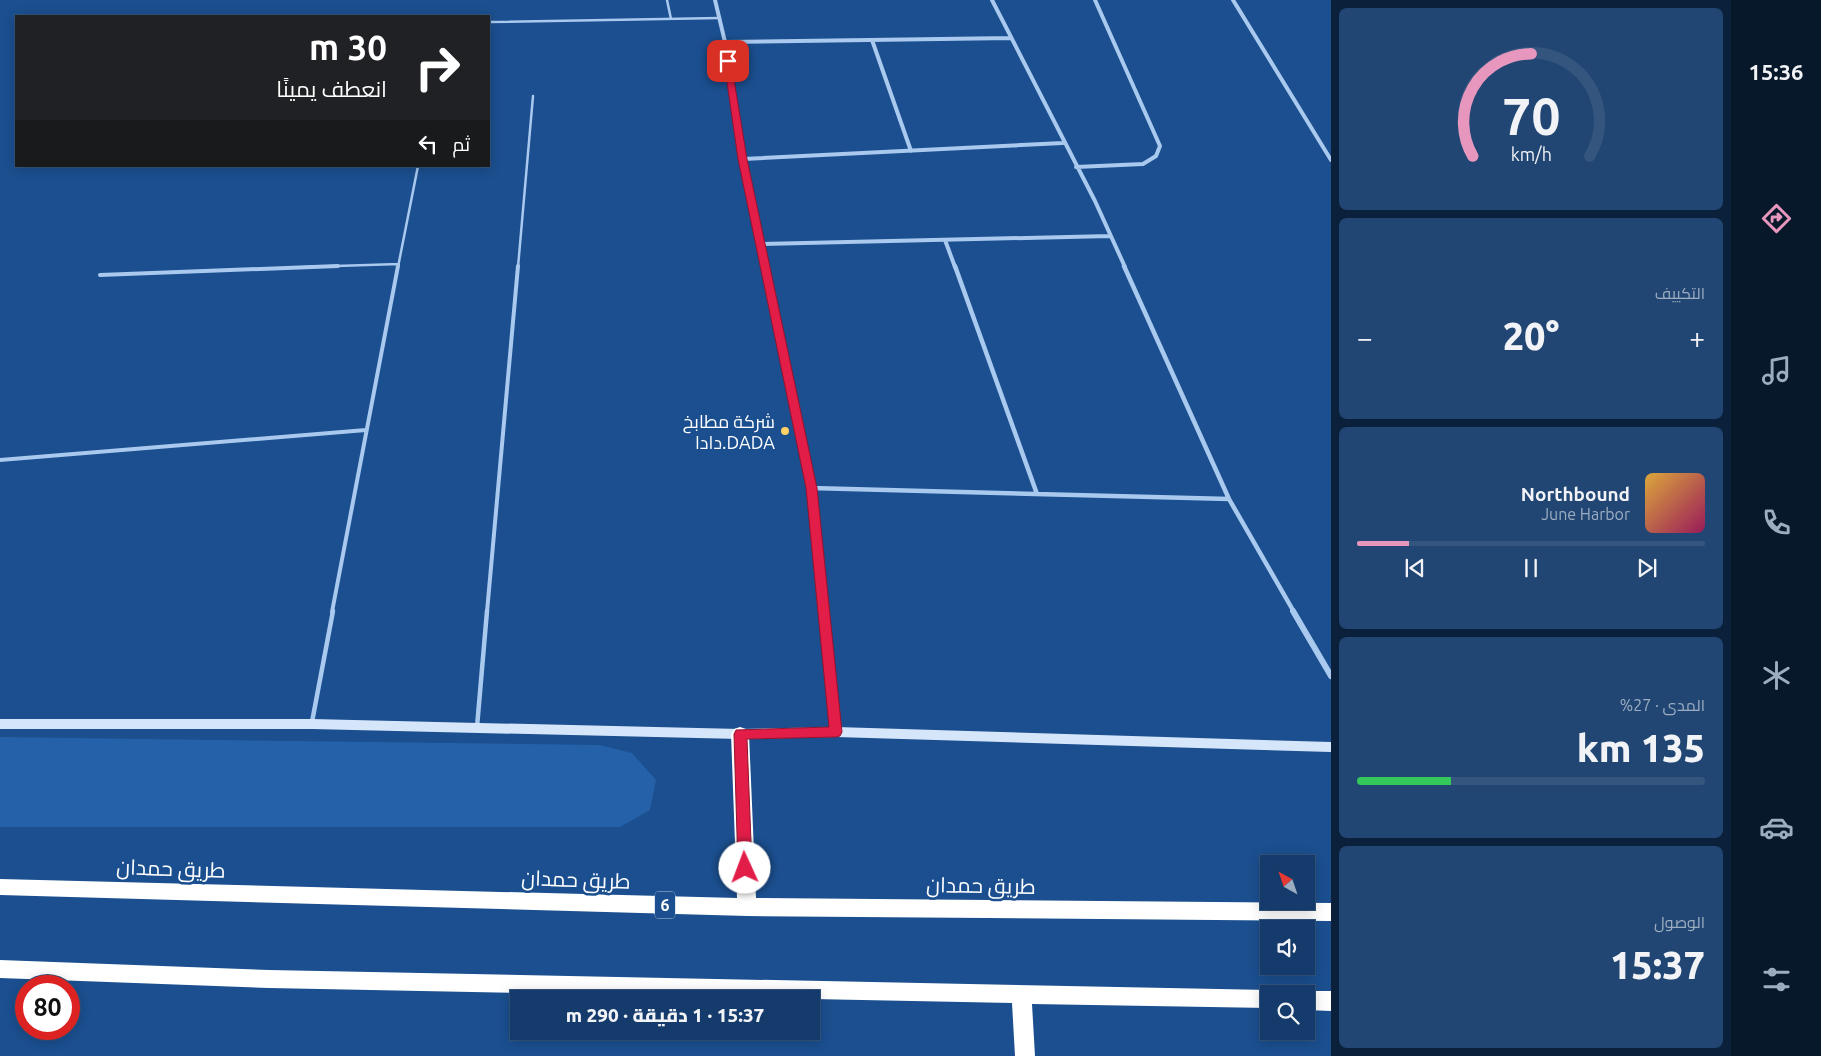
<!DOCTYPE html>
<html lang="ar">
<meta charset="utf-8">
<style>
body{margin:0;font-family:Ubuntu,Cairo,sans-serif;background:#214673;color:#f1f3f6;direction:rtl;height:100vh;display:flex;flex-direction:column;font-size:19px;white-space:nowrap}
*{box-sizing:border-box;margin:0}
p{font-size:16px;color:#9dadc1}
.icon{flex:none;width:28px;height:28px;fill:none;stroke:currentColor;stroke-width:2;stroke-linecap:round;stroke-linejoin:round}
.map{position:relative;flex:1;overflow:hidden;direction:ltr}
.details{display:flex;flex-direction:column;gap:8px;padding:8px;background:#0b203b;width:400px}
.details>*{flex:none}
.hud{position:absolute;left:15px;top:15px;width:475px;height:152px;border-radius:0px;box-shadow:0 2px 12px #0003,0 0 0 1px #33557e;direction:rtl;background:#202124;color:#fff;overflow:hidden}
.needle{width:32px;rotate:320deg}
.buttons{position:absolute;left:1260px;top:855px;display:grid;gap:10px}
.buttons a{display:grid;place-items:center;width:55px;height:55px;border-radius:0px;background:#143b6b;box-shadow:0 2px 12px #0003,0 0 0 1px #33557e;font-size:25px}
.speed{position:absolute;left:15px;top:975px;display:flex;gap:10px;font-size:25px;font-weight:700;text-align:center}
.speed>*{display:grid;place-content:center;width:65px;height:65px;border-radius:50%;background:#143b6b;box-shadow:0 2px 12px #0003,0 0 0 1px #33557e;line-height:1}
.speed .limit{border:8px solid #d22;background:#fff;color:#111}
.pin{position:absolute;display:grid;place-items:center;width:42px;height:42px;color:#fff;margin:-21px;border-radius:10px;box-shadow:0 2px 8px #0006}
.me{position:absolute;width:55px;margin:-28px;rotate:358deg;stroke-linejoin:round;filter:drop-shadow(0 0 4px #0008)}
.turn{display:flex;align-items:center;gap:18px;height:105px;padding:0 20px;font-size:22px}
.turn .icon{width:65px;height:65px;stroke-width:2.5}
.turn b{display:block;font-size:35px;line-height:42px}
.then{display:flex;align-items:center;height:48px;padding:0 20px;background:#0003;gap:10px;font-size:19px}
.big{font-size:38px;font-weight:800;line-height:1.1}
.details .widget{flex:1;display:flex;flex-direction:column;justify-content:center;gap:8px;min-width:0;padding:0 18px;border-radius:8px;background:#214673}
.details .dial{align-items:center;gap:0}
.dial svg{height:130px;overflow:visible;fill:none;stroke:#33557e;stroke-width:7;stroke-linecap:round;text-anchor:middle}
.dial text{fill:#f1f3f6;stroke:none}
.song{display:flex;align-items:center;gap:15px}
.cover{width:60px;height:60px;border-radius:8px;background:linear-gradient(135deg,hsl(40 70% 55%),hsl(330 70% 35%))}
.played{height:5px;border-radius:2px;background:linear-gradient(90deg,#e797bd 15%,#33557e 15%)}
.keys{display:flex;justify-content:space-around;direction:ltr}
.heat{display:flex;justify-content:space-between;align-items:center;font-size:28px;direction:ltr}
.charge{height:8px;border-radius:4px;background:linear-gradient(90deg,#34c759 27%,#33557e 0)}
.trip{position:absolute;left:510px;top:990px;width:310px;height:50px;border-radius:0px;background:#143b6b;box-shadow:0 2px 12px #0003,0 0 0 1px #33557e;font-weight:800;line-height:50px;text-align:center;direction:rtl}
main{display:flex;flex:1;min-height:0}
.dock{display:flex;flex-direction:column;width:90px;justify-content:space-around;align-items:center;background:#08182b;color:#9dadc1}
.dock .icon{width:35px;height:35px}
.dock .selected{color:#e797bd}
.dock b{font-size:22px;color:#f1f3f6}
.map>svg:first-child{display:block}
.green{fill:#2461a8}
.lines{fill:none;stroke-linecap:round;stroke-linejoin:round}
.lane-far2{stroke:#a9c9ee;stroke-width:2.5}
.lane-far1{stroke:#a9c9ee;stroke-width:4}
.lane{stroke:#a9c9ee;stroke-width:4.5}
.street-far2{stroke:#a9c9ee;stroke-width:4}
.street-far1{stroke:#a9c9ee;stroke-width:4.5}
.street{stroke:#a9c9ee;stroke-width:6}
.secondary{fill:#d6e6fa;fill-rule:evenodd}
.highway{fill:#fff;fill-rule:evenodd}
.route{fill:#e11d48;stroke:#92132f}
.poi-dot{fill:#ffd166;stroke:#1b4f8f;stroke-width:2}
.labels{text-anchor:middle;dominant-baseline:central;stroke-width:5;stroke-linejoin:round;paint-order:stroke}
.shield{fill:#1b4f8f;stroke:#bbcadd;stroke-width:1}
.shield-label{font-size:16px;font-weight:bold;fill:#fff}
.poi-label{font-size:18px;fill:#fff;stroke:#1b4f8f;text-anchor:end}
.near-street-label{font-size:21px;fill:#fff;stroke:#1b4f8f}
</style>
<main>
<nav class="dock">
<b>15:36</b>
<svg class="icon selected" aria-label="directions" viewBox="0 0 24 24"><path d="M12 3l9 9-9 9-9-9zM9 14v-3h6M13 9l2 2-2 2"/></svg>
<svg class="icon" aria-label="music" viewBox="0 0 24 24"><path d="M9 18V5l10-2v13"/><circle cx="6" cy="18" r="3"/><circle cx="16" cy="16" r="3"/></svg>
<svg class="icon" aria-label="phone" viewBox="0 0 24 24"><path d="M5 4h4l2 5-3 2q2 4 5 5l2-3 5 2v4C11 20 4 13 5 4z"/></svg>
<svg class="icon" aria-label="climate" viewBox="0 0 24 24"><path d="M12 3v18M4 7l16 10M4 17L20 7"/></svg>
<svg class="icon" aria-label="car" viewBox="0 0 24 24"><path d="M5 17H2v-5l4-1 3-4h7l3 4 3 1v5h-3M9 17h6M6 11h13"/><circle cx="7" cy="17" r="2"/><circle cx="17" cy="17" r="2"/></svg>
<svg class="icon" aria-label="filters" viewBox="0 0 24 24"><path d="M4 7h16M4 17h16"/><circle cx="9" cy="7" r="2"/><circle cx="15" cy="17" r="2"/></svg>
</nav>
<section class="details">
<div class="widget dial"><svg viewBox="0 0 100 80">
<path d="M14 69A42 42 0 1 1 86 69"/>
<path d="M14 69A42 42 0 0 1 50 6" stroke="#e797bd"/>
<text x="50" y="56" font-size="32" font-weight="700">70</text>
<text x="50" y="72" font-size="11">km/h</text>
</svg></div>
<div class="widget"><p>التكييف</p>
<div class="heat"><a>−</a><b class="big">20°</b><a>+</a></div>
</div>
<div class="widget">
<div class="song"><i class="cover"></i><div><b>Northbound</b><p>June Harbor</p></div></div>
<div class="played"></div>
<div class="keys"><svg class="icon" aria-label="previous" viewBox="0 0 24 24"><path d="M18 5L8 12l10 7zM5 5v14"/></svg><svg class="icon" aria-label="pause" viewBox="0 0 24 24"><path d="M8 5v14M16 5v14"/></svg><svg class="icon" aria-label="next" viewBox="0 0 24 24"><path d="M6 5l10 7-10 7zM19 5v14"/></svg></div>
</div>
<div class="widget"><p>المدى · 27%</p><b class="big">135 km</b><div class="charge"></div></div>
<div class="widget"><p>الوصول</p><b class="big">15:37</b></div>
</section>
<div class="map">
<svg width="1331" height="1056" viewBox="0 0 1331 1056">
<rect width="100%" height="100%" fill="#1b4f8f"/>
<path class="green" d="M 0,737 L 599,745 L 632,753 L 656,780 L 650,810 L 620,827 L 0,827 Z"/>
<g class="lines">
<path class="lane-far2" d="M 667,0 L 671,19
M 489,22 L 720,18
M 304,267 L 399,264
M 398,267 L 418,166
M 518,267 L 533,96"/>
<path class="lane-far1" d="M 100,275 L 338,266
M 0,460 L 366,430
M 332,612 L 398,266
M 487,612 L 518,266"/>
<path class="lane" d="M 312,722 L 333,611
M 477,727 L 487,611"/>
<path class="street-far2" d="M 715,0 L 725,42 L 743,159 L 765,267
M 992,0 L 1095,201 L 1125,267
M 1233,0 L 1331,160
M 872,40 L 911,151
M 725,42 L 1011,38
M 743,159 L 1063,143
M 1076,167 L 1143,164 L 1156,156 L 1160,146 L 1095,0
M 945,240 L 955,267
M 760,244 L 1110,236"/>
<path class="street-far1" d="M 765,266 L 811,488 L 824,612
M 955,266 L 1037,494
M 1124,266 L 1229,499 L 1294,612
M 811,488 L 1229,499"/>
<path class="street" d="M 824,611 L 836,732
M 1293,611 L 1331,676"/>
<path class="secondary" d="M 0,719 L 312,719 L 740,729 L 836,727 L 1331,742 L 1331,752 L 836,737 L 740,739 L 312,729 L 0,729 Z"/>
<path class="highway" d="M 740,727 L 746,729 L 749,734 L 756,898 L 1331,903 L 1331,921 L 747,916 L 0,895 L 0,879 L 737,898 L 731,734 L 734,729 Z
M 0,960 L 269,970 L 1269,990 L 1277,994 L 1269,994 L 1269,1008 L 1032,1004 L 1035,1056 L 1015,1056 L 1012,1003 L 269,988 L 0,978 Z
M 1306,991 L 1331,991 L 1331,1011 L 1306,1010 L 1306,994 L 1299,994 Z"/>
</g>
<path class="route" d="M 728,59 L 731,61 L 747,159 L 817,488 L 842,732 L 840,736 L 836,737 L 747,739 L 752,868 L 750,873 L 745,875 L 740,873 L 738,868 L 734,734 L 736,730 L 829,727 L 806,488 L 738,159 L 724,61 Z"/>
<circle class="poi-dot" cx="785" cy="431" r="5"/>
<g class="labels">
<rect class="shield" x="655" y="891.5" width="20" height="27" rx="4"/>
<g class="shield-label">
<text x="665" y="905">6</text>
</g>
<g class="poi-label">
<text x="775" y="421">شركة مطابخ<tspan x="775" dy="21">دادا.DADA</tspan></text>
</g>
<g class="near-street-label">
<text transform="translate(171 868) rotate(2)">طريق حمدان</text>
<text transform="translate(576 879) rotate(2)">طريق حمدان</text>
<text transform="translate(981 885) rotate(1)">طريق حمدان</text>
</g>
</g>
</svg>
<div class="buttons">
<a><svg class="needle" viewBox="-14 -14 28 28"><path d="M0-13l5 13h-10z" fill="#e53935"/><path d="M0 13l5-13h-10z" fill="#9dadc1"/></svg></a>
<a><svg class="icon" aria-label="sound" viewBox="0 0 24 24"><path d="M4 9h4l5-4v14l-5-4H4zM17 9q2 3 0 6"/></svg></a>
<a><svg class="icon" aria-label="search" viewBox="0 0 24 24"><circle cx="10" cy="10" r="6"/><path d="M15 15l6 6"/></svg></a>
</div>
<div class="speed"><div class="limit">80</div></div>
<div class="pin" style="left:728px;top:61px;background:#d93025"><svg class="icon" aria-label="arrive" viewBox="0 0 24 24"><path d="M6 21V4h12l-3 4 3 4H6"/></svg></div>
<svg class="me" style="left:745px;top:868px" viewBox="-20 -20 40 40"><circle r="19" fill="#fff"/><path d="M0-13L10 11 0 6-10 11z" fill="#e11d48"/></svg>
<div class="trip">15:37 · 1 دقيقة · 290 m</div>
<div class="hud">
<div class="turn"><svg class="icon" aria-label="right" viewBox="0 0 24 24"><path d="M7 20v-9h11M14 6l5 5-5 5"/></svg><div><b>30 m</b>انعطف يمينًا</div></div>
<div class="then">ثم<svg class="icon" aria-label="left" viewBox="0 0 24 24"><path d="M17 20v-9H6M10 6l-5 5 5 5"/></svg></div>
</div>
</div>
</main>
